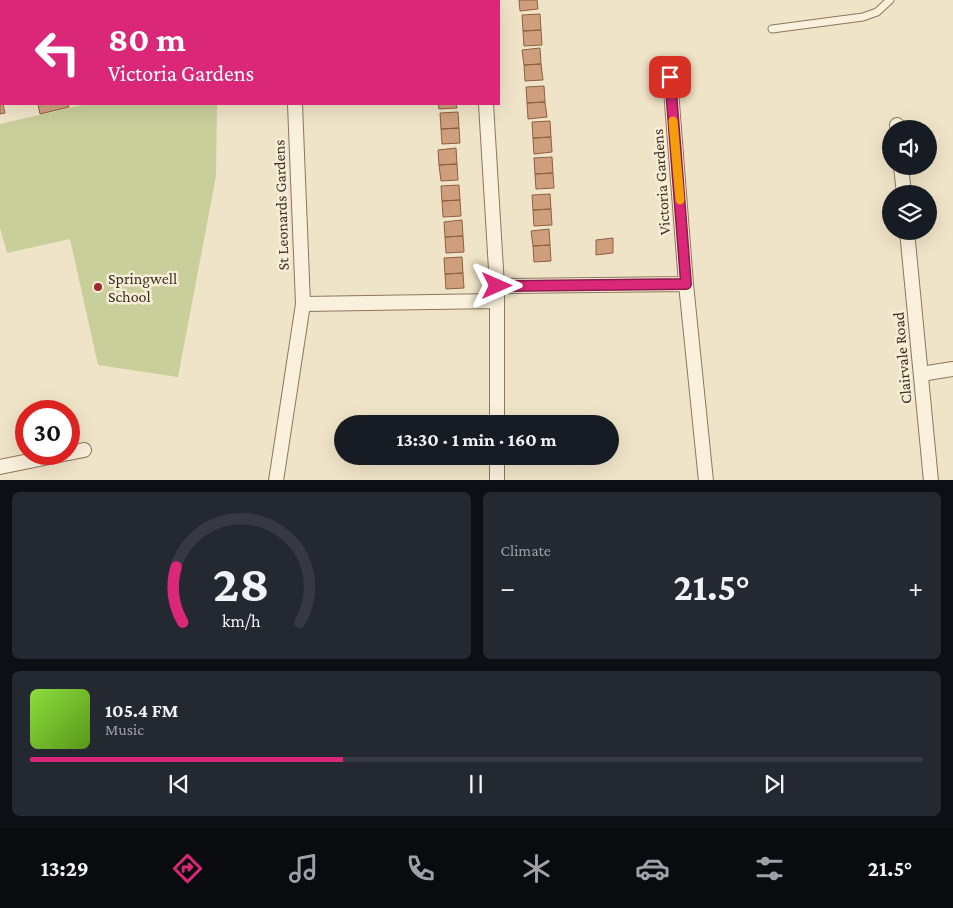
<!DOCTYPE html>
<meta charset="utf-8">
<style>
body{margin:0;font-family:"Crimson Pro",serif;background:#242831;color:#f1f3f6;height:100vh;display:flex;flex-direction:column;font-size:19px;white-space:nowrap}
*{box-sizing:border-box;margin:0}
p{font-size:16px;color:#9ea1a6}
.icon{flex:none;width:28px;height:28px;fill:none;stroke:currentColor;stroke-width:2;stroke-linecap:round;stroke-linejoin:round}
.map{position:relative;height:480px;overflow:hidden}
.sheet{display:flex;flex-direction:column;gap:12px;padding:12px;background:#0d0f14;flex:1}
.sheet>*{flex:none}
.guide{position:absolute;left:0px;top:0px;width:500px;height:105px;box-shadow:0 5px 20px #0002;background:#db2777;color:#fff;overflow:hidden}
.controls{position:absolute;left:882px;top:120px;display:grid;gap:10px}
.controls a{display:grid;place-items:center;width:55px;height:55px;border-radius:50%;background:#171b24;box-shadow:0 5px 20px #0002;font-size:25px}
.speed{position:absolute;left:15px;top:400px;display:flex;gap:10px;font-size:25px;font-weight:700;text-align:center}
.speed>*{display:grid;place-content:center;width:65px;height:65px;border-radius:50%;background:#171b24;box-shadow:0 5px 20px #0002;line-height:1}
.speed .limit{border:8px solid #d22;background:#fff;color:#111}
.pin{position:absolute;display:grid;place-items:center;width:42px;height:42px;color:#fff;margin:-21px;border-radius:10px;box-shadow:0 2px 8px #0006}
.me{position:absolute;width:55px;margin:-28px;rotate:90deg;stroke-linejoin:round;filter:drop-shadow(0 0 4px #0008)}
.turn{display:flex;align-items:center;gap:18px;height:105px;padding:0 25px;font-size:22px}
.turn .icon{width:65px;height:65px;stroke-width:2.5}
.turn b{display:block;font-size:35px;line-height:42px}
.big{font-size:38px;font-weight:700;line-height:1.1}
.sheet .widget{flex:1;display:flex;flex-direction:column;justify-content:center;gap:8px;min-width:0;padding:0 18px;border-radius:8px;background:#242831}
.sheet .dial{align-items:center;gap:0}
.dial svg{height:130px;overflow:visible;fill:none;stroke:#363941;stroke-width:7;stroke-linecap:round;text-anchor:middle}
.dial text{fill:#f1f3f6;stroke:none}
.song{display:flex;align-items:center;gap:15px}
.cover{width:60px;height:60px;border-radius:8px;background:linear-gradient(135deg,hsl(90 70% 55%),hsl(90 70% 35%))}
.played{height:5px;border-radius:2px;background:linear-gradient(90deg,#db2777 35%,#363941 35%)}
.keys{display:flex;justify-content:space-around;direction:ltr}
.heat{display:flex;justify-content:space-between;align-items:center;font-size:28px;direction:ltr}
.sheet .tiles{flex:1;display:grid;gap:12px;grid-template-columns:1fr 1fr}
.widget:last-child{grid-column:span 2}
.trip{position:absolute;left:334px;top:415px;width:285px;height:50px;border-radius:25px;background:#171b24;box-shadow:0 5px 20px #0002;font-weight:700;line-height:50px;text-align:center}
.dock{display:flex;height:80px;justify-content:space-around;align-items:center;background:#090b0e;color:#9ea1a6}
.dock .icon{width:35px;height:35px}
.dock .selected{color:#db2777}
.dock b{font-size:22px;color:#f1f3f6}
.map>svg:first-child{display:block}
.green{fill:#c9cf9b}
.building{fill:#cf9f7d;stroke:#8d5f41}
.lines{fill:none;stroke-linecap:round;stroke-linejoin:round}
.service-casing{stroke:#8d765c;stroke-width:9}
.minor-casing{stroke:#8d765c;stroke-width:16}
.service{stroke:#faf1dc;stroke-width:7}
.minor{stroke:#faf1dc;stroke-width:14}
.route-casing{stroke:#8e194d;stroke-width:12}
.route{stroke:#db2777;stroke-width:9}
.slow{stroke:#f59e0b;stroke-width:9}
.poi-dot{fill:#9e2a2b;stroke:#f7eed8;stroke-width:2}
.labels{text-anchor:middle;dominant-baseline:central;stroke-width:5;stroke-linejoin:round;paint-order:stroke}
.street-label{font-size:16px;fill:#3d2e20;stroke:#f7eed8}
.poi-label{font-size:16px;fill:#3d2e20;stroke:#f7eed8;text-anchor:start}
</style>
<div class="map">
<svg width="953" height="481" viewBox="0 0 953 481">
<rect width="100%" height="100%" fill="#f0e4c8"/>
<path class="green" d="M 78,0 L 217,0 L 217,1 L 78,1 Z
M 87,104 L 217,104 L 216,176 L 178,377 L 98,365 L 70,239 L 7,253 L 0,228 L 0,124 Z"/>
<path class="building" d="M 0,0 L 31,0 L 31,1 L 1,1 L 1,84 L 0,84 Z
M 519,0 L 537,0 L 538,9 L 520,11 Z
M 540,14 L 541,30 L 523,31 L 522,15 Z
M 541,30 L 542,45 L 524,46 L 523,31 Z
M 540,48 L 541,64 L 524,65 L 522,50 Z
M 541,64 L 543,80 L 525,81 L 524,65 Z
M 544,86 L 545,102 L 527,103 L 526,87 Z
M 0,97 L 1,97 L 1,104 L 3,104 L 5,113 L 0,114 Z
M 545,102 L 547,117 L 528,119 L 527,103 Z
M 38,104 L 68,104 L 69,107 L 40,114 Z
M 438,104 L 456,104 L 457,108 L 439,109 Z
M 458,112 L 459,128 L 441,129 L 440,113 Z
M 550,121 L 551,137 L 533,138 L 532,122 Z
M 459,128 L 460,143 L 442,144 L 441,129 Z
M 551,137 L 552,152 L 534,154 L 533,138 Z
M 456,148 L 457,164 L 439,165 L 438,150 Z
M 552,157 L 553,173 L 535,174 L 534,158 Z
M 457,164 L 458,180 L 441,181 L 439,165 Z
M 553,173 L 554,188 L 536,189 L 535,174 Z
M 459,185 L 460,200 L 442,201 L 441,186 Z
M 550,194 L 551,209 L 533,210 L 532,195 Z
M 460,200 L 461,216 L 443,217 L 442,201 Z
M 551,209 L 552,225 L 534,226 L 533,210 Z
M 462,220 L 463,236 L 445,237 L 444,222 Z
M 549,229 L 550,245 L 533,246 L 531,231 Z
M 463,236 L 464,252 L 446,253 L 445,237 Z
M 613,238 L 613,253 L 596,255 L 596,240 Z
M 550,245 L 551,261 L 534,262 L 533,246 Z
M 462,257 L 463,273 L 445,274 L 444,258 Z
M 463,273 L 464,288 L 446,289 L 445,274 Z"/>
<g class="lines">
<g class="service-casing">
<path id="service" d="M 772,29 L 863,17 L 877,12 L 890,0"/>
</g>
<g class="minor-casing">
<path id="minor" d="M 479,0 L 479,1
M 670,77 L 686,284
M 295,104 L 303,304
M 486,104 L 497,286 L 497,424
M 897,125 L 898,129
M 901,166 L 904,194
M 907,231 L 931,481
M 497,286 L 686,284 L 706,481
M 921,374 L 953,369
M 69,453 L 84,450
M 0,467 L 64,454
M 276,481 L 303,304 L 497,301
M 497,481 L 497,456"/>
</g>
<use href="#service" class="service"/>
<use href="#minor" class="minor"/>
</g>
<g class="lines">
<g class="route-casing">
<path id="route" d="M 497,286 L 686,284 L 670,77"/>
</g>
<use href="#route" class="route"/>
<path class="slow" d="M 673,121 L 680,200"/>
</g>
<circle class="poi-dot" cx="98" cy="287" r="5"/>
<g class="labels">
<g class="street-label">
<text transform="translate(661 182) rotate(-94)">Victoria Gardens</text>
<text transform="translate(281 205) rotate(-92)">St Leonards Gardens</text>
<text transform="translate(902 358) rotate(-95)">Clairvale Road</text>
</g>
<g class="poi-label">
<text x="108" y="278">Springwell<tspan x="108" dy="18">School</tspan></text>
</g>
</g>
</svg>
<div class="controls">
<a><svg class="icon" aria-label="sound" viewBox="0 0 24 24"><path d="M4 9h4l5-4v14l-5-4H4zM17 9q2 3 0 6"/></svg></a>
<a><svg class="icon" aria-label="layers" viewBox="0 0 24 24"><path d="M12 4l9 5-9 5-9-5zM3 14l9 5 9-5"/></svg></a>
</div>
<div class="speed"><div class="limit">30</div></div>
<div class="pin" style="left:670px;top:77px;background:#d93025"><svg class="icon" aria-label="arrive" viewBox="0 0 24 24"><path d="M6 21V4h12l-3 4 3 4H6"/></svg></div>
<svg class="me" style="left:497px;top:286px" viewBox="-20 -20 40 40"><path d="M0-17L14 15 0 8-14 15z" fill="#db2777" stroke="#fff" stroke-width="4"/></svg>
<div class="trip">13:30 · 1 min · 160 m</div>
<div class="guide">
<div class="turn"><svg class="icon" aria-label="left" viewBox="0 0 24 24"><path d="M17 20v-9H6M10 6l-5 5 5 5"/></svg><div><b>80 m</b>Victoria Gardens</div></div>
</div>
</div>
<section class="sheet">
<div class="tiles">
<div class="widget dial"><svg viewBox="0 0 100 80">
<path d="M14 69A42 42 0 1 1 86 69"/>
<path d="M14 69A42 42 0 0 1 10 35" stroke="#db2777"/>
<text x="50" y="56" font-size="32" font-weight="700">28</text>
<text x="50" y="72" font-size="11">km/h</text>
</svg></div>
<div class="widget"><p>Climate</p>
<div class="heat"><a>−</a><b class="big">21.5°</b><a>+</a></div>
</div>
<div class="widget">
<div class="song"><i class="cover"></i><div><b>105.4 FM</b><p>Music</p></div></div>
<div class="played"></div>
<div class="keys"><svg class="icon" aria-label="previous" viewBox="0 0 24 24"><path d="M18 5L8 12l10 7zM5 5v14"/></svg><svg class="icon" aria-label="pause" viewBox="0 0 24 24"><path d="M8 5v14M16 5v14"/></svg><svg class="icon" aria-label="next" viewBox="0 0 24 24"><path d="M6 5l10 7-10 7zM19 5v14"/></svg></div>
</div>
</div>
</section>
<nav class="dock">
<b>13:29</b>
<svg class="icon selected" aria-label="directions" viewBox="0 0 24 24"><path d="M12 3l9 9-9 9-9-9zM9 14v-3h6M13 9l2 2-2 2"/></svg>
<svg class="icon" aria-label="music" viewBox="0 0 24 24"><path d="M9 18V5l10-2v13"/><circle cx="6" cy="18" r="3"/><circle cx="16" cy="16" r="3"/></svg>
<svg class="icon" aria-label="phone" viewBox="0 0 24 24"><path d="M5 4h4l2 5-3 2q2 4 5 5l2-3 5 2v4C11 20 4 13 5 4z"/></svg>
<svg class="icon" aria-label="climate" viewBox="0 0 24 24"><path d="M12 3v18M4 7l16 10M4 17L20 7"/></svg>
<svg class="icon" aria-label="car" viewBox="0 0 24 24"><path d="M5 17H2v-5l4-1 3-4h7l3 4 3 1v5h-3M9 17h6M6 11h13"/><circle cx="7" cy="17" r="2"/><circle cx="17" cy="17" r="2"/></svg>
<svg class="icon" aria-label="filters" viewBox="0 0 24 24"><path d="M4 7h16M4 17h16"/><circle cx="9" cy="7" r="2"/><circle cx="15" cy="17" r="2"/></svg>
<b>21.5°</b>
</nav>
